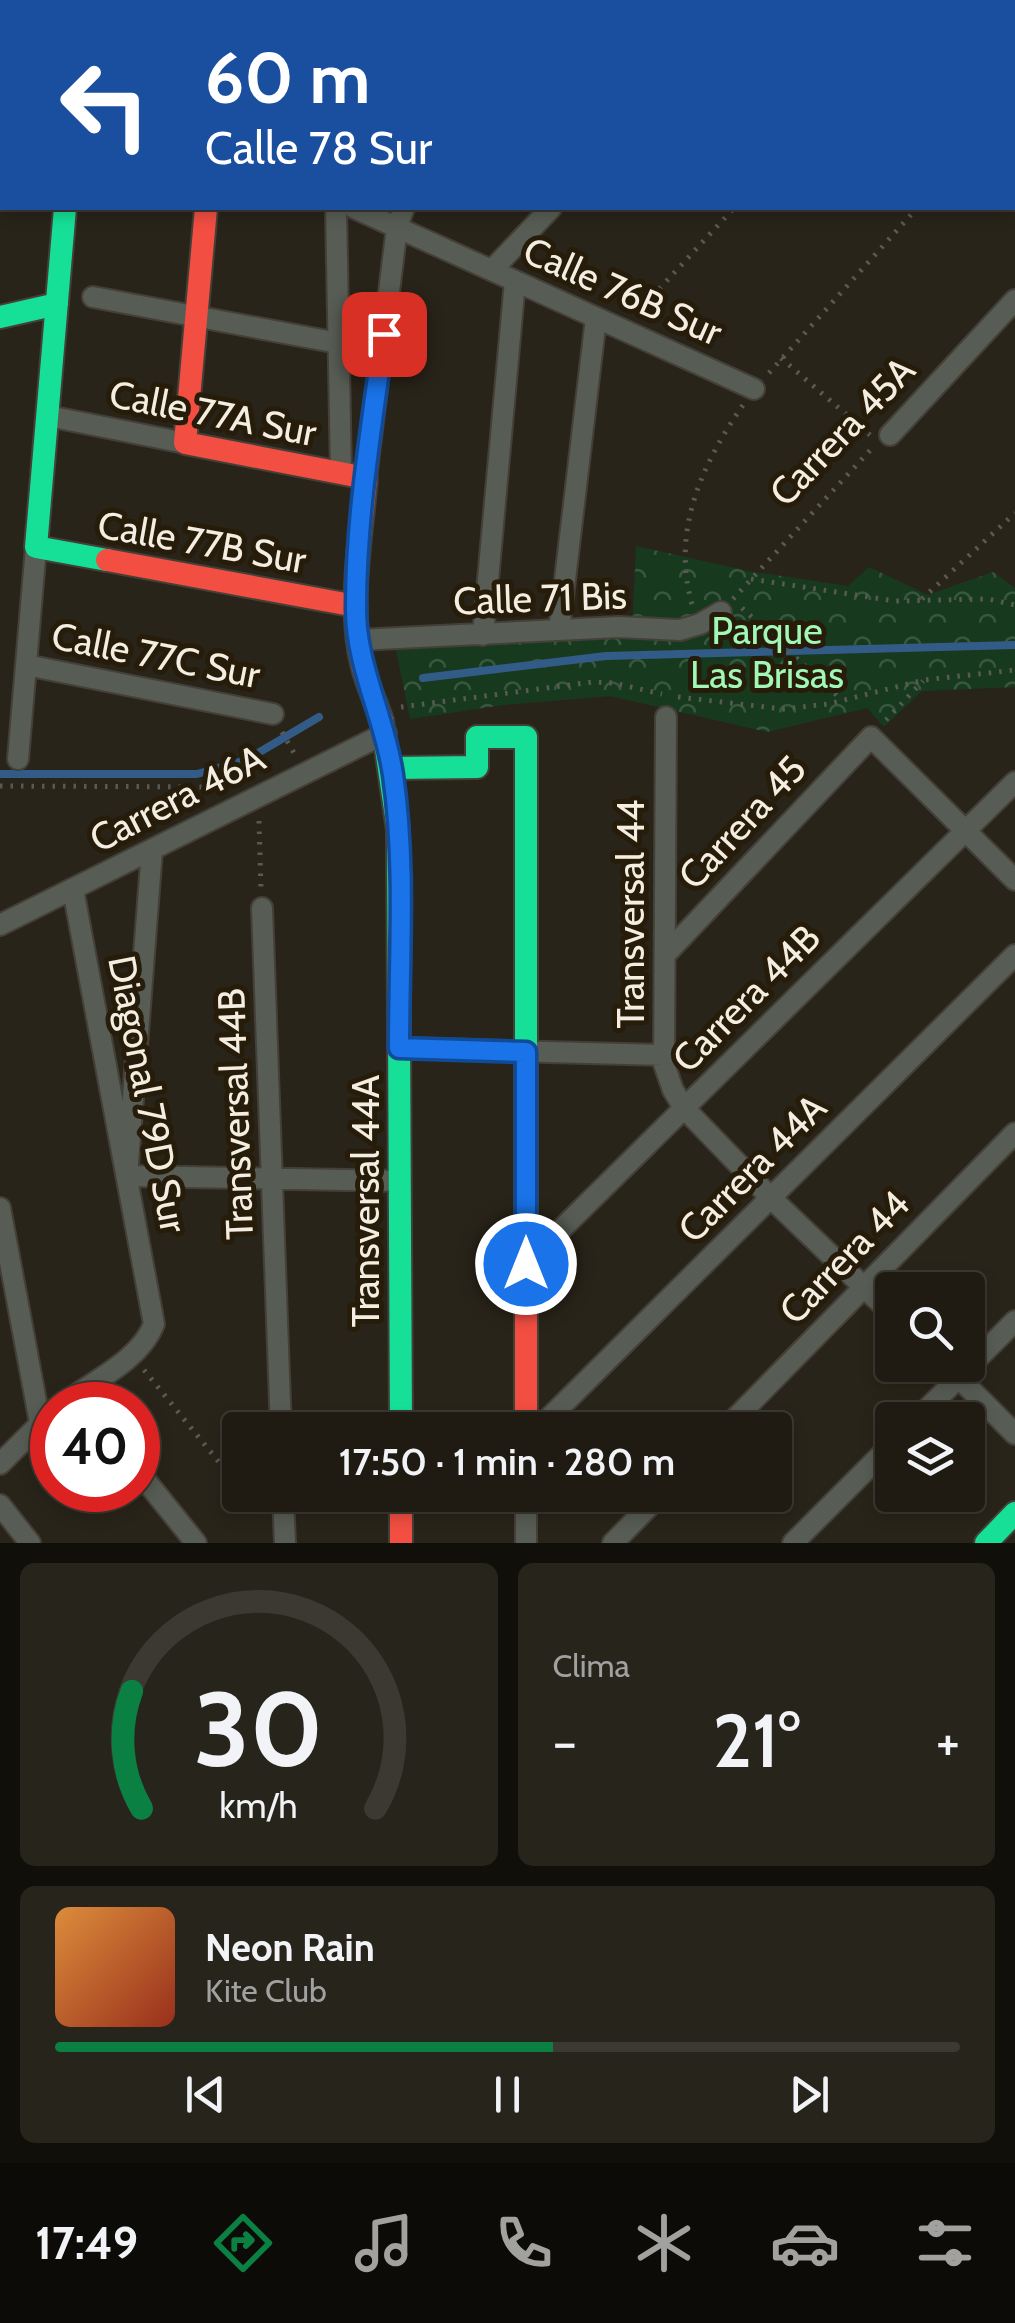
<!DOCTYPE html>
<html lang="es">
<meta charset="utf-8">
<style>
body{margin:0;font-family:Cabin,sans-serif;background:#27241c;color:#f1f3f6;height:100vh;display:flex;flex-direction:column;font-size:38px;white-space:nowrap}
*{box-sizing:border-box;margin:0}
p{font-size:32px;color:#a1a1a0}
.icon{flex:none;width:55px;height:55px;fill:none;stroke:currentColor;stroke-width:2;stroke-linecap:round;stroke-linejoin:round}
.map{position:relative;height:1543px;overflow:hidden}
.panel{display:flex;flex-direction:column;gap:20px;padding:20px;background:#110f0a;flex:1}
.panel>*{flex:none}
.hud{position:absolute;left:0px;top:0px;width:1015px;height:210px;box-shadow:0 5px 15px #0003,0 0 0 2px #3c3933;background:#1a4fa0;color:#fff;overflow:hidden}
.buttons{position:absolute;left:875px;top:1272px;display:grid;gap:20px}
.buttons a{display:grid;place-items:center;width:110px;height:110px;border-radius:10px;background:#1f1b13;box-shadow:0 5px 15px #0003,0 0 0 2px #3c3933;font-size:50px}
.speed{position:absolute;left:30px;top:1382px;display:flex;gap:20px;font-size:50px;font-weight:700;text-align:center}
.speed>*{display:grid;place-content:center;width:130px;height:130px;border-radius:50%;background:#1f1b13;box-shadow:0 5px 15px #0003,0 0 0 2px #3c3933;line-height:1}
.speed .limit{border:15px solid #d22;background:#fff;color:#111}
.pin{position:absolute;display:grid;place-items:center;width:85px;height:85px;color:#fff;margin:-42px;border-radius:20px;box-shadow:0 5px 15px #0006}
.me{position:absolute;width:110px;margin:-55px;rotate:0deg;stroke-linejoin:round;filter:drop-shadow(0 0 8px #0008)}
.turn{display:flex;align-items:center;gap:35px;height:210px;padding:0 40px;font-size:45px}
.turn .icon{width:130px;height:130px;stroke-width:2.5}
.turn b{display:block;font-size:70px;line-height:85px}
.big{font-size:75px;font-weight:600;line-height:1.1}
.panel .card{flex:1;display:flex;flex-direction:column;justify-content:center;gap:15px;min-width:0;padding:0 35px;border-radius:15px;background:#27241c}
.panel .dial{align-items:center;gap:0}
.dial svg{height:260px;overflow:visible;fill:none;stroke:#3c3933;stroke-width:7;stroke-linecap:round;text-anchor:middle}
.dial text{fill:#f1f3f6;stroke:none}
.song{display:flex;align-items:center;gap:30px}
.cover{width:120px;height:120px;border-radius:15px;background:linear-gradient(135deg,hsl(30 70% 55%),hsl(10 70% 35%))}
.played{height:10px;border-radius:5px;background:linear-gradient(90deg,#0b8043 55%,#3c3933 55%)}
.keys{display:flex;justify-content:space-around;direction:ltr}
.heat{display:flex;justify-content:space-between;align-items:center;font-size:55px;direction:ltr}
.panel .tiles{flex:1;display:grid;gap:20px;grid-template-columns:1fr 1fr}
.card:last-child{grid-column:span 2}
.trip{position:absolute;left:222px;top:1412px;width:570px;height:100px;border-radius:10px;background:#1f1b13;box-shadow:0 5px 15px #0003,0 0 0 2px #3c3933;font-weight:600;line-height:100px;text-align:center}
.tab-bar{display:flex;height:160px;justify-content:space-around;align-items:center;background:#0c0b08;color:#a1a1a0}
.tab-bar .icon{width:70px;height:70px}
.tab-bar .selected{color:#0b8043}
.tab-bar b{font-size:45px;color:#f1f3f6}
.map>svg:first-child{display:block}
.park{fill:url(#park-crowns)}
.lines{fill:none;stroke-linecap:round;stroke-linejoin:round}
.stream{stroke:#325c87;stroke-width:8}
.lane-casing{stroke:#443f37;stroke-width:14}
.street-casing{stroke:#443f37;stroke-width:24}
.fast-casing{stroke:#443f37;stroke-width:26}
.slow-casing{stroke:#443f37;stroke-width:26}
.jam-casing{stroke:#443f37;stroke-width:26}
.path{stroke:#585a53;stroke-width:5;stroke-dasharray:2.5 8;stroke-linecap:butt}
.lane{stroke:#575c54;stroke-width:10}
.street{stroke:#575c54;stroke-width:20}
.fast{stroke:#16e098;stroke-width:22}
.slow{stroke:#ffcf43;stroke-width:22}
.jam{stroke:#f24e42;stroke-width:22}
.route-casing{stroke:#114b97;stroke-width:25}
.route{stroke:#1a73e8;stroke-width:18}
.labels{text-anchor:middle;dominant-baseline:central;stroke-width:10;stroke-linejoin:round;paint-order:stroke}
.street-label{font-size:38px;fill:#f4eee2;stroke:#261c09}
.park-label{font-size:38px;fill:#a1f7b5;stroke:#261c09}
</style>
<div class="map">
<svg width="1015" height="1543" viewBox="0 0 1015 1543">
<defs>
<pattern id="park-crowns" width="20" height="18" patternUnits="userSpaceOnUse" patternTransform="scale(2.5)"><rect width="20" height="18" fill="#173a1f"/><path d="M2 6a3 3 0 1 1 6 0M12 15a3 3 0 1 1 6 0" fill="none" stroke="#39573f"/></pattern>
</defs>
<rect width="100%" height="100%" fill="#292419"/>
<path class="park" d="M 636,546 L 748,571 L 848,586 L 869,567 L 928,595 L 993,572 L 1015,588 L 1015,687 L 922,691 L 884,727 L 867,708 L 767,732 L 610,696 L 503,705 L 410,719 L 396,650 L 632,633 Z"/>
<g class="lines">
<path class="stream" d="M 423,678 L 606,656 L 1015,645
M 0,774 L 197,774 L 246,760 L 319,717"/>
<g class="lane-casing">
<path id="lane" d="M 434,0 L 437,2"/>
</g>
<g class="street-casing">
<path id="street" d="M 343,0 L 343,2
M 380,2 L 382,0
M 568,2 L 571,0
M 743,2 L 745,0
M 920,2 L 923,0
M 336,208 L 341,473
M 354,208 L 754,389
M 492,270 L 551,208
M 93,297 L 338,343
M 48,416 L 185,443
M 890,435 L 1015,300
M 366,478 L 397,227 L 404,208
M 559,630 L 596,318
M 483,635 L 515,281
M 358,640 L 619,627 L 680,630 L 700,624 L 721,612
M 26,665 L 273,714
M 666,717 L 664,1064 L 673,1090 L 684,1108 L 771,1198 L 892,1314
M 18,759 L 36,547
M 152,850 L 127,1176 L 400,1181
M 262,908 L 281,1430
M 0,925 L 386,733
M 665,955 L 871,737 L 1015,880
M 399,1048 L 664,1055
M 0,1208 L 40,1423
M 526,1264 L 1015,782
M 946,1365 L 1015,1434
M 62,1405 C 92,1381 140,1361 154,1324 L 73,889
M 916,1420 L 1015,1321
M 537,1430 L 1015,955
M 724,1430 L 1015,1133
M 0,1464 L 47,1417
M 138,1471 L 196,1543
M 283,1495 L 285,1543
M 0,1505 L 30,1543
M 526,1543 L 526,1495
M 613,1543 L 660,1495
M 793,1543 L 892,1444"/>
</g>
<g class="fast-casing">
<path id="fast" d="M 65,208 L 36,547 L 107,560
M 0,317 L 57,304
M 382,721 L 398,830 L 401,1430
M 392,768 L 477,767 L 477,737 L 526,737 L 526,1076
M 986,1543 L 1015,1513"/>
</g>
<g class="slow-casing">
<path id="slow" d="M 225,0 L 225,2"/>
</g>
<g class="jam-casing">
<path id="jam" d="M 82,0 L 82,2
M 858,0 L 861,2
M 1012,101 L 1015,98
M 206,208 L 185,443 L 366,478 C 361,539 347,608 363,668 C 368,686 376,703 382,721
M 107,560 L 356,606
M 526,1076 L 526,1430
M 401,1495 L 401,1543"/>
</g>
<path class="path" d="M 638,312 L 734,208
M 781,358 L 870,435
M 769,373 L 917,208
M 751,579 L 895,601 L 988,599 L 1015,605
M 733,599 L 875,445
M 922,599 L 1015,513
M 692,604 C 671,531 702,464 743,405
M 742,608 L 842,700
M 678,697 L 783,709 L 828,704 L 924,680 L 1015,670
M 401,707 L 592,682 L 613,683 L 662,694
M 886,720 L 923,681
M 282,732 L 294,753
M 0,786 L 227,787
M 259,821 L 261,890
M 144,1370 L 240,1488
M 246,1495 L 260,1513"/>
<use href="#lane" class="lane"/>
<use href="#street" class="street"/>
<use href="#fast" class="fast"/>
<use href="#slow" class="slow"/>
<use href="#jam" class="jam"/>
</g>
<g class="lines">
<g class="route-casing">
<path id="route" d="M 384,334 C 372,424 356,516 356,606 C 355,665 385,717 393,775 C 406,864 399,958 399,1048 L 526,1052 L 526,1264"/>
</g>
<use href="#route" class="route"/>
</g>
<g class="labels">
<g class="street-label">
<text transform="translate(623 291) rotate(24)">Calle 76B Sur</text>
<text transform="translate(213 413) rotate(11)">Calle 77A Sur</text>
<text transform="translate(842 431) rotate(-46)">Carrera 45A</text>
<text transform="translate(202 542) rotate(10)">Calle 77B Sur</text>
<text transform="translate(540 598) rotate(-2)">Calle 71 Bis</text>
<text transform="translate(156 655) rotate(11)">Calle 77C Sur</text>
<text transform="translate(177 798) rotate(-27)">Carrera 46A</text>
<text transform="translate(742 822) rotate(-47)">Carrera 45</text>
<text transform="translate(630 914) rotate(-90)">Transversal 44</text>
<text transform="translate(746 998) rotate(-45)">Carrera 44B</text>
<text transform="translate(148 1094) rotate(79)">Diagonal 79D Sur</text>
<text transform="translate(235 1114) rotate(-92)">Transversal 44B</text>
<text transform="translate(752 1168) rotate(-45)">Carrera 44A</text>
<text transform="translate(365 1201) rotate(-90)">Transversal 44A</text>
<text transform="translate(844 1257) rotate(-46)">Carrera 44</text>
</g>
<g class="park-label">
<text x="767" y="630">Parque<tspan x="767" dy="44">Las Brisas</tspan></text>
</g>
</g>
</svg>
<div class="buttons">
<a><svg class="icon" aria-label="search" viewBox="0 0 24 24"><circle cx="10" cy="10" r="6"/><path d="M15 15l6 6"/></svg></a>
<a><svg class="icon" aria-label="layers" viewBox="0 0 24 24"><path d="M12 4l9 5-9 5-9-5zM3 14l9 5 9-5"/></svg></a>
</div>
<div class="speed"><div class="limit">40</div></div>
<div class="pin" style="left:384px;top:334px;background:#d93025"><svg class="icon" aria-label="arrive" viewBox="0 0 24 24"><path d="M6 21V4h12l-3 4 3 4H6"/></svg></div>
<svg class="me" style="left:526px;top:1264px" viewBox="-20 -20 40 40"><circle r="17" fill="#1a73e8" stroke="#fff" stroke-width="3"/><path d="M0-11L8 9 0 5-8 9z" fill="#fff"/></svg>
<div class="trip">17:50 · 1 min · 280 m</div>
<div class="hud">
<div class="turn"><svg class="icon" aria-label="left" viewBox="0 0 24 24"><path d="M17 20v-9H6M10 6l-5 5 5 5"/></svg><div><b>60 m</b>Calle 78 Sur</div></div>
</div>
</div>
<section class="panel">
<div class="tiles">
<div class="card dial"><svg viewBox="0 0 100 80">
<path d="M14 69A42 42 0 1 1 86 69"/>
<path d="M14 69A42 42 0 0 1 11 33" stroke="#0b8043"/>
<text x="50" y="56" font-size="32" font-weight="700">30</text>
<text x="50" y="72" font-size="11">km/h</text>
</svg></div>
<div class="card"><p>Clima</p>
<div class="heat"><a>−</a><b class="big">21°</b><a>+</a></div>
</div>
<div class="card">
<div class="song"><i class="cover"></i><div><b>Neon Rain</b><p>Kite Club</p></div></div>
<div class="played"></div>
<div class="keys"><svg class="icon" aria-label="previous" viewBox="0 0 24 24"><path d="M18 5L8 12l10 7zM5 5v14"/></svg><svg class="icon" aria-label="pause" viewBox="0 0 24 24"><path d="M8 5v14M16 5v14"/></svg><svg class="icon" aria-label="next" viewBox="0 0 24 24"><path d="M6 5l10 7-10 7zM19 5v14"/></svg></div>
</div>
</div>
</section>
<nav class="tab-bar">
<b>17:49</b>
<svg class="icon selected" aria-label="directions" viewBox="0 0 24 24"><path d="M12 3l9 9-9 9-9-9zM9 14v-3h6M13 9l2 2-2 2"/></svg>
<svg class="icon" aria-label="music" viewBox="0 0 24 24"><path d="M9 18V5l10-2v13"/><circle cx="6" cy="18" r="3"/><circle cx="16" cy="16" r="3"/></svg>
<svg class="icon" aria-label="phone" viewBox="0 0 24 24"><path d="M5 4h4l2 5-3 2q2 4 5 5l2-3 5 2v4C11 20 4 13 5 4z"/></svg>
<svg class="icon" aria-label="climate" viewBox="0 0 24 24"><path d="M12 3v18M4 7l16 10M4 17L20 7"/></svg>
<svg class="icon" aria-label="car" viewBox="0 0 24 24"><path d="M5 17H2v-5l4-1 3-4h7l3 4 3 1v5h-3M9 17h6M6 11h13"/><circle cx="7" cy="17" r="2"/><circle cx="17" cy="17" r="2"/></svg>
<svg class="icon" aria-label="filters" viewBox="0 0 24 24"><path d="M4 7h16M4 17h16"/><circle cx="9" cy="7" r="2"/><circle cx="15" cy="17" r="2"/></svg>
</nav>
